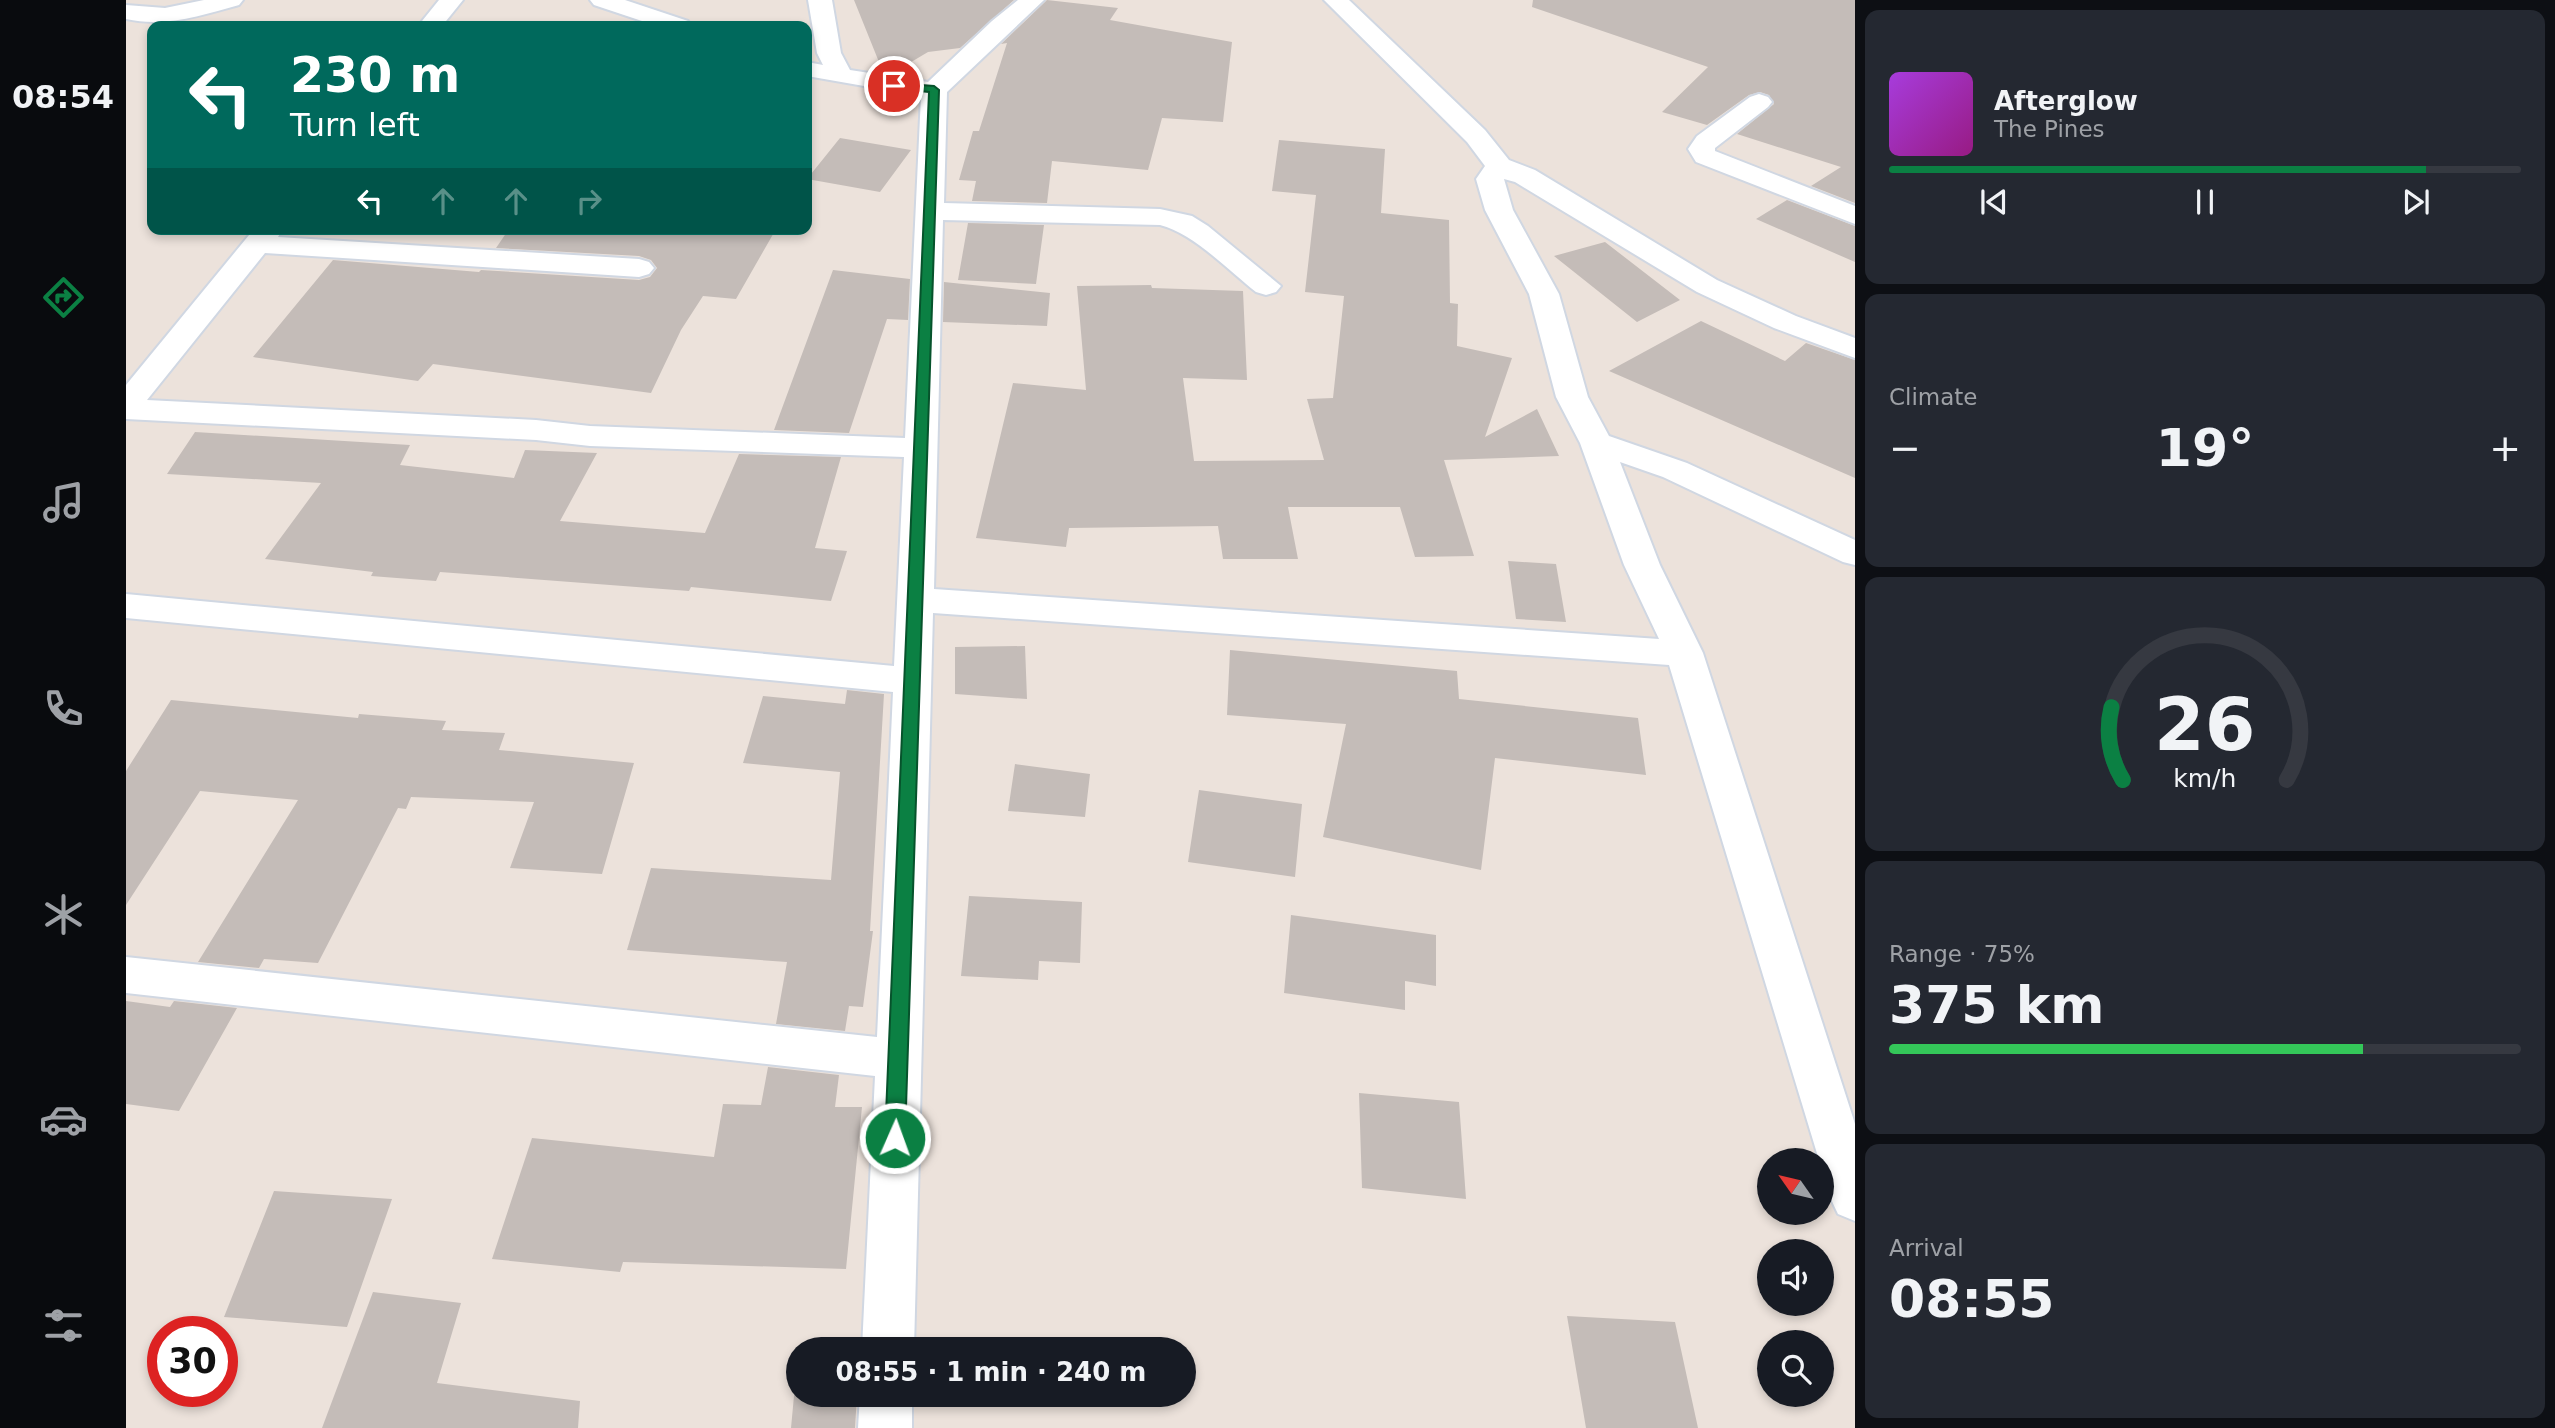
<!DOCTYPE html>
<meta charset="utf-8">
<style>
body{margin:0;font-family:"DejaVu Sans",sans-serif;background:#242831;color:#f1f3f6;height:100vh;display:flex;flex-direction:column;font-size:26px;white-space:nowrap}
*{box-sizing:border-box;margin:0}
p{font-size:23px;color:#9ea1a6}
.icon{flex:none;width:38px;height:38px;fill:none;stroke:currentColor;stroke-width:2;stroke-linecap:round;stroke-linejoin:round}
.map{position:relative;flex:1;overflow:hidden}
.panel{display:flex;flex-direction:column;gap:10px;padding:10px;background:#0d0f14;width:700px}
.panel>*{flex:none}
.guide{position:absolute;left:21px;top:21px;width:665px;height:214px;border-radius:14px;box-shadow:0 4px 10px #0003;background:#00695c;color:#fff;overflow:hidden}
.needle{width:46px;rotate:304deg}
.controls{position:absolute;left:1631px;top:1148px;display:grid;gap:14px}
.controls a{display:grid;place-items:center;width:77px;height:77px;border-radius:50%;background:#171b24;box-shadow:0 4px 10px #0003;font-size:35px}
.speed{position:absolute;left:21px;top:1316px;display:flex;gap:14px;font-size:35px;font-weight:700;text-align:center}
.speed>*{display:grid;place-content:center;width:91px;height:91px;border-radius:50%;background:#171b24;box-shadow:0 4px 10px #0003;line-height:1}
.speed .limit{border:10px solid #d22;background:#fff;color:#111}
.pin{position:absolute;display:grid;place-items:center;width:60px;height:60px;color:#fff;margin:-30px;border:4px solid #fff;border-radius:50%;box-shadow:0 2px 7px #0007}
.me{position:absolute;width:77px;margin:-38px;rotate:2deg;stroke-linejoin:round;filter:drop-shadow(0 0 5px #0008)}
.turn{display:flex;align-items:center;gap:24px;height:147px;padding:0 28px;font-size:32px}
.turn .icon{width:91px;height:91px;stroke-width:2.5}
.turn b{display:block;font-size:49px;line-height:60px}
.lanes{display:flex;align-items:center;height:66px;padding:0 28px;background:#0003;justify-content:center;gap:35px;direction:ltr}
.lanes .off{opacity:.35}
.big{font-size:52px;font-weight:700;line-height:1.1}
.panel .card{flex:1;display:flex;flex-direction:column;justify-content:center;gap:10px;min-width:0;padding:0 24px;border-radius:14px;background:#242831}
.panel .dial{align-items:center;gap:0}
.dial svg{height:182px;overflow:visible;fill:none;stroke:#363941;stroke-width:7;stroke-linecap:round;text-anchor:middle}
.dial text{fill:#f1f3f6;stroke:none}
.song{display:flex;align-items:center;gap:21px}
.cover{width:84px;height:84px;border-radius:10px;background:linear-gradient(135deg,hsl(280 70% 55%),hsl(310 70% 35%))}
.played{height:7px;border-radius:4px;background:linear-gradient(90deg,#0b8043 85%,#363941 85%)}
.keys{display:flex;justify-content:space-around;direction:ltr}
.heat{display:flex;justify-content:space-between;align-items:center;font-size:38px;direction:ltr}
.charge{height:10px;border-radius:5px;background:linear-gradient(90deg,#34c759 75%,#363941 0)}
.trip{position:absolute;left:660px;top:1337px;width:410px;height:70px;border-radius:35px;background:#171b24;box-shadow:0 4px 10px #0003;font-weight:700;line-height:70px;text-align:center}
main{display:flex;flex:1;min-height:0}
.tab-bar{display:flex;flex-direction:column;width:126px;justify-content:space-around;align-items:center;background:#090b0e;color:#9ea1a6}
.tab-bar .icon{width:49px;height:49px}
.tab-bar .current{color:#0b8043}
.tab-bar b{font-size:32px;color:#f1f3f6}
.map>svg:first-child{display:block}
.building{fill:#c4bcb8}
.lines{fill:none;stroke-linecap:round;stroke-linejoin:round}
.minor-casing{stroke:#d0d7e2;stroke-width:4}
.minor{fill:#fff;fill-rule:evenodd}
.route{fill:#0b8043;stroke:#07532c;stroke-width:2}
</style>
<main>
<nav class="tab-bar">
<b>08:54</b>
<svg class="icon current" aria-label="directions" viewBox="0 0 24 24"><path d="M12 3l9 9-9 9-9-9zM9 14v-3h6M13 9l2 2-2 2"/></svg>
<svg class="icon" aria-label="music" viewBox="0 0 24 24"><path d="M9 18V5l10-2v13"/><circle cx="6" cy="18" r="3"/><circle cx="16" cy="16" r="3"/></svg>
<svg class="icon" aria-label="phone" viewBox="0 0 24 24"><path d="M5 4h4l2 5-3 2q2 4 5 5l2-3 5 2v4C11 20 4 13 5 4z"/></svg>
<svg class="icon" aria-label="climate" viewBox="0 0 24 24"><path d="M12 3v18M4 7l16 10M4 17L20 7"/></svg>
<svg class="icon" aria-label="car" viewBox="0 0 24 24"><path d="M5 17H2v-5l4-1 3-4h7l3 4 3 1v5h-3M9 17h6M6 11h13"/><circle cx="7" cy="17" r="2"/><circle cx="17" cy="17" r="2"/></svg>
<svg class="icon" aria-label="filters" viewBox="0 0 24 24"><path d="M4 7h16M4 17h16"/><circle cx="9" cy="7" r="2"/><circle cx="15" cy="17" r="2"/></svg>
</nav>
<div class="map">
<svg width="1729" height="1428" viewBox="0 0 1729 1428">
<rect width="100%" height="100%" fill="#ece2db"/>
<path class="building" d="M 728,0 L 888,0 L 834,48 L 802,52 L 765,74 L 757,72 Z
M 921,0 L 992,8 L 984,20 L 1106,42 L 1097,122 L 1036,118 L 1022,170 L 926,161 L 921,203 L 846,201 L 850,181 L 833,180 L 847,131 L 853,131 L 881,43 L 875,44 Z
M 1407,0 L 1729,0 L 1729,203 L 1685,186 L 1715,167 L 1611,134 L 1648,104 L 1643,95 L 1634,92 L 1623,95 L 1581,125 L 1536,112 L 1582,67 L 1406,7 Z
M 714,138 L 785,150 L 754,192 L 681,179 Z
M 1153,140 L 1259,149 L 1255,213 L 1323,220 L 1324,303 L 1332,304 L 1331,346 L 1386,358 L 1359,437 L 1411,409 L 1433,456 L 1318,460 L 1348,556 L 1289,557 L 1274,507 L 1162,507 L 1172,559 L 1097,559 L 1092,526 L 943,528 L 940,547 L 850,538 L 887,383 L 960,390 L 951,286 L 1025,285 L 1026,288 L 1117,291 L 1121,380 L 1057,378 L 1068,461 L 1198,460 L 1181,399 L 1207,398 L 1218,296 L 1179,292 L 1190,195 L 1146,191 Z
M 1661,200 L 1729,226 L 1729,262 L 1630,219 Z
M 842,223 L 918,225 L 910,284 L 832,280 Z
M 383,229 L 650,229 L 610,299 L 577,296 L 555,330 L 525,393 L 307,364 L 292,381 L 127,357 L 207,260 L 353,272 L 355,270 L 513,280 L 524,277 L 531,268 L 525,260 L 513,256 L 370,248 Z
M 1479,242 L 1554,300 L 1511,322 L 1428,256 Z
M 707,270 L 784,279 L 782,320 L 761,319 L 723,433 L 648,430 Z
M 818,282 L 924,293 L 921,326 L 817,322 Z
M 1575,321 L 1659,361 L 1680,343 L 1729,360 L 1729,478 L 1483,371 Z
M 69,432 L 284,445 L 274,465 L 388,478 L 399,450 L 471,453 L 434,521 L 579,533 L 613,454 L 715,457 L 689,548 L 721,551 L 705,601 L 565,587 L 563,591 L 314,572 L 310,581 L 245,576 L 247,572 L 139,559 L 195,483 L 41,474 Z
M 1382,561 L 1430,564 L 1440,622 L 1390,619 Z
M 899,646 L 901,699 L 829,694 L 829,647 Z
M 1104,650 L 1331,671 L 1333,699 L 1512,718 L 1520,775 L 1369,758 L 1355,870 L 1197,837 L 1220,724 L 1101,715 Z
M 721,690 L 758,694 L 744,931 L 747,931 L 737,1007 L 723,1006 L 719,1031 L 650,1024 L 661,962 L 501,950 L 525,868 L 705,880 L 714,772 L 617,763 L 637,696 L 719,704 Z
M 45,700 L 232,718 L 233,714 L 320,721 L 316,730 L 379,733 L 373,750 L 508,763 L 476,874 L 384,868 L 408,802 L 285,797 L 280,809 L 272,808 L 192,963 L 138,959 L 133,968 L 72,962 L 172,800 L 74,791 L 0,905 L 0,771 Z
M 889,764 L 964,774 L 959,817 L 882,811 Z
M 1073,790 L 1176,804 L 1169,877 L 1062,862 Z
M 843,896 L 956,902 L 954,963 L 913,961 L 912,980 L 835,976 Z
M 1165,915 L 1310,935 L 1310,986 L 1279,981 L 1279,1010 L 1158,993 Z
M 0,1001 L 44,1007 L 48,1001 L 111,1008 L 53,1111 L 0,1104 Z
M 642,1067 L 713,1075 L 709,1107 L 736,1107 L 720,1269 L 497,1262 L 494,1272 L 366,1259 L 406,1138 L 588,1157 L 597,1104 L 635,1105 Z
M 1233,1093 L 1333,1102 L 1340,1199 L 1236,1188 Z
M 148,1191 L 266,1199 L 221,1327 L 98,1317 Z
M 247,1292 L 335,1303 L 311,1383 L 454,1401 L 452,1428 L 196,1428 Z
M 1441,1316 L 1549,1322 L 1572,1428 L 1460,1428 Z
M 672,1353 L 672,1395 L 731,1395 L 729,1428 L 665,1428 Z"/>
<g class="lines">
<g class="minor-casing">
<path id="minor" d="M 78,0 L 117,0 L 113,5 C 76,15 39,28 0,19 L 0,5 L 39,8 Z
M 313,0 L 337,0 L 316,26 L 292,26 Z
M 464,0 L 499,0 L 562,21 L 566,26 L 531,26 L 468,5 Z
M 682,0 L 706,0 L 715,53 L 724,70 L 802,82 L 866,21 L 892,0 L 918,0 L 821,92 L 818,203 L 1034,209 L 1066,216 L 1082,226 L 1155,286 L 1150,292 L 1140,295 L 1130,292 C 1103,271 1067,233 1034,225 L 817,220 L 808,589 L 1533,639 L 1498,565 L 1454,443 L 1430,397 L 1403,294 L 1359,210 L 1350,179 L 1359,166 L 1341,142 L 1198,0 L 1223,0 L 1359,130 L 1383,160 L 1409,170 L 1591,280 L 1670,316 L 1729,338 L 1729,358 L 1648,328 L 1571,292 L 1389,182 L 1378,179 L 1387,210 L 1433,294 L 1462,397 L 1483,436 L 1561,463 L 1729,540 L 1729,565 L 1717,562 L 1537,477 L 1494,462 L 1534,565 L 1577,653 L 1729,1124 L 1729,1221 L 1712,1214 C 1704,1198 1696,1179 1696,1160 L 1693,1160 L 1543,665 L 807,613 L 788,1349 L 736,1349 L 749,1076 L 0,993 L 0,957 L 751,1037 L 767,692 L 0,618 L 0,594 L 768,666 L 778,457 L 464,446 L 410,440 L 0,419 L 0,385 L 128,229 L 157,229 L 152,237 L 513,259 L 523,262 L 528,268 L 523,274 L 513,277 L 139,253 L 21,400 L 410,420 L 464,426 L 779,438 L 795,96 L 681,76 L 681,62 L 697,65 L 691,53 Z
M 1633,94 L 1642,97 L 1646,102 L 1642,107 L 1589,148 L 1589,151 L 1729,206 L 1729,224 L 1570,162 L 1562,149 L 1571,136 L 1624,97 Z
M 734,1395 L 786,1395 L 786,1428 L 732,1428 Z"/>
</g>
<use href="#minor" class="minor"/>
</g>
<path class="route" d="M 768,83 L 808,86 L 813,90 L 779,1138 L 776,1144 L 769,1147 L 762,1144 L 759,1138 L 803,92 L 765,88 L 763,86 Z"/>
</svg>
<div class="controls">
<a><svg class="needle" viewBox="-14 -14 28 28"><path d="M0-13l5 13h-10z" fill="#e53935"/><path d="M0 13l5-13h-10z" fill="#9ea1a6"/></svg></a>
<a><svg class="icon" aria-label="sound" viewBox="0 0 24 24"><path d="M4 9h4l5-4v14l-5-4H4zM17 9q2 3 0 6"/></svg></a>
<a><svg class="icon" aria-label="search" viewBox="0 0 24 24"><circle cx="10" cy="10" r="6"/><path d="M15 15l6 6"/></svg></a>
</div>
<div class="speed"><div class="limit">30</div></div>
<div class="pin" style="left:768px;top:86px;background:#d93025"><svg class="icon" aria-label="arrive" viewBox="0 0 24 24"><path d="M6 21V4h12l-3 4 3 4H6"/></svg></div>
<svg class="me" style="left:769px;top:1138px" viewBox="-20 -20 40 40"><circle r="17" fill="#0b8043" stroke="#fff" stroke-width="3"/><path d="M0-11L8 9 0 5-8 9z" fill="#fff"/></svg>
<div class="trip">08:55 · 1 min · 240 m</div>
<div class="guide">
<div class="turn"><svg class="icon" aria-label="left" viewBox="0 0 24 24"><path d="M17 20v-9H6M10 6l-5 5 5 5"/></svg><div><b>230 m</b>Turn left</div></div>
<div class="lanes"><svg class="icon" aria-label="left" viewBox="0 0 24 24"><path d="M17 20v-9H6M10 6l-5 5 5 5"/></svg><svg class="icon off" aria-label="ahead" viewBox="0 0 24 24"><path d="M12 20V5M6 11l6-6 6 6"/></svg><svg class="icon off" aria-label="ahead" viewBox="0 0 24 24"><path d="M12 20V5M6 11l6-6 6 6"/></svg><svg class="icon off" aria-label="right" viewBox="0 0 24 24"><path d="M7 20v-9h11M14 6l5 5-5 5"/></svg></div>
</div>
</div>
<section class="panel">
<div class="card">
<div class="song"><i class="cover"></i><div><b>Afterglow</b><p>The Pines</p></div></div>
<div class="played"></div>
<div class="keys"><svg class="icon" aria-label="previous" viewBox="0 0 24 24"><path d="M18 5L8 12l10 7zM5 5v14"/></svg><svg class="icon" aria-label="pause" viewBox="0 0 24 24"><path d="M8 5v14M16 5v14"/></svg><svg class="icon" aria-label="next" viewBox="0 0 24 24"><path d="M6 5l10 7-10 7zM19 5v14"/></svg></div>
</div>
<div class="card"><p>Climate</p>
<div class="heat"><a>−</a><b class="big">19°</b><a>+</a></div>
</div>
<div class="card dial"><svg viewBox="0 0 100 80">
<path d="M14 69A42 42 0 1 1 86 69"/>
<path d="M14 69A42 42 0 0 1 9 37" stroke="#0b8043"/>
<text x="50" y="56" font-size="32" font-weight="700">26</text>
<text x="50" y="72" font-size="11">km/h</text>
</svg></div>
<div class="card"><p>Range · 75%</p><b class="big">375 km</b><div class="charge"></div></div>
<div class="card"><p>Arrival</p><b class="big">08:55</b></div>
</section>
</main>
